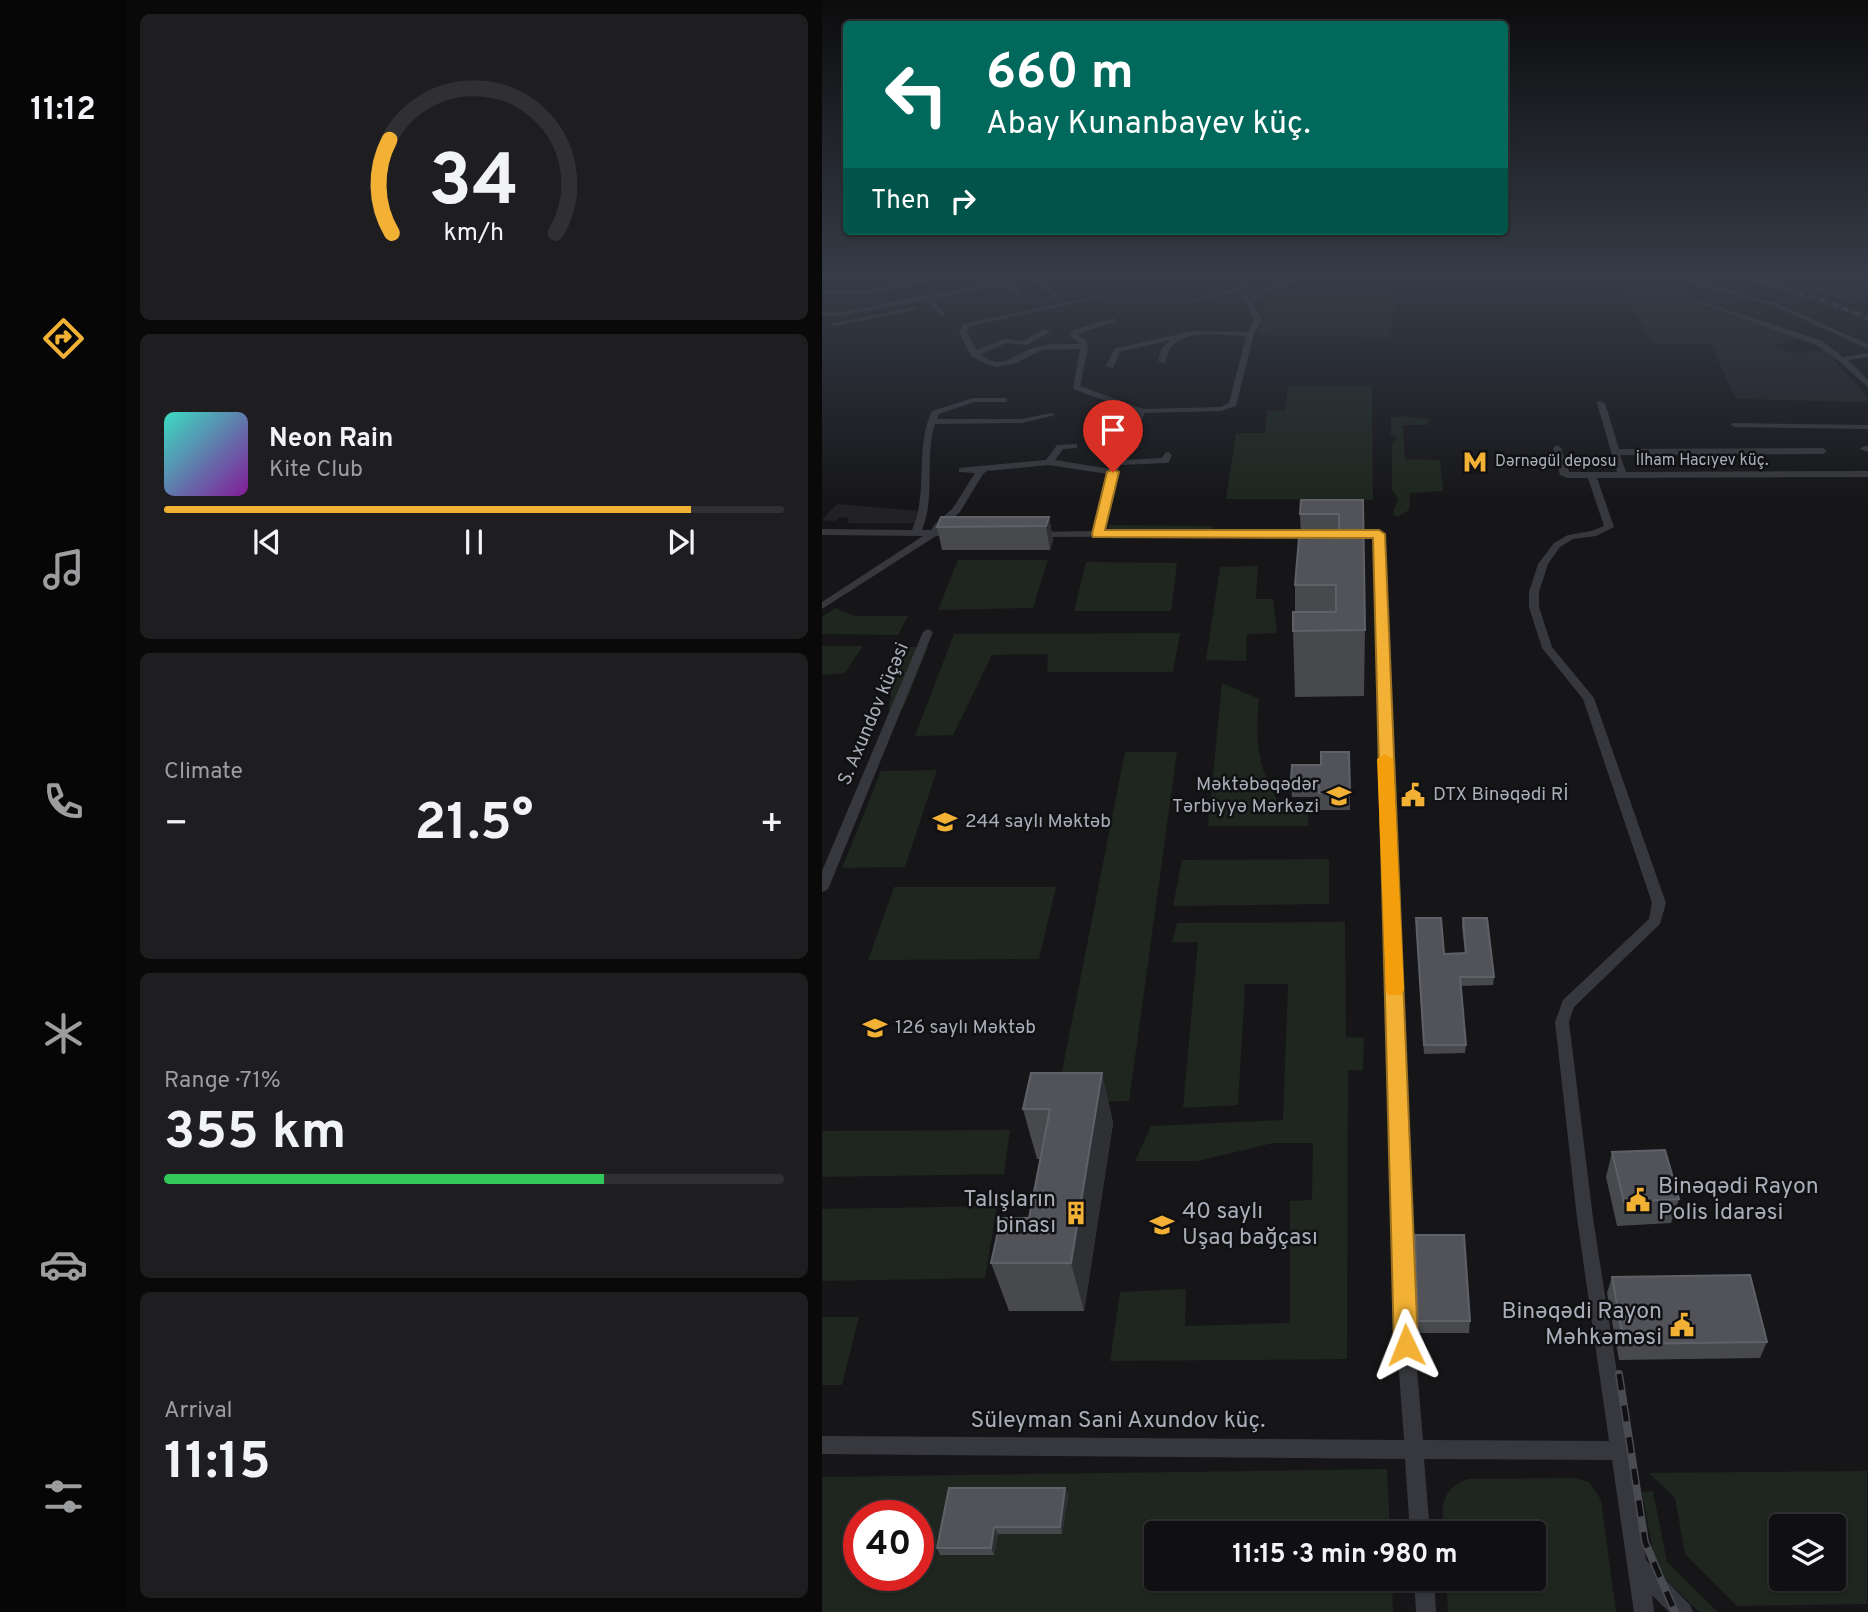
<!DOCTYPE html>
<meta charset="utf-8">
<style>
body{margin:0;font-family:Overpass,sans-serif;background:#1e1e20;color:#f1f3f6;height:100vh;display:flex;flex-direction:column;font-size:26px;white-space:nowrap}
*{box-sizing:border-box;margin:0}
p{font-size:23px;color:#9c9d9f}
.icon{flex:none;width:38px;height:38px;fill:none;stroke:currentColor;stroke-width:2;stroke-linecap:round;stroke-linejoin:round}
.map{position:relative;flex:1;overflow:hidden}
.drawer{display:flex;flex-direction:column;gap:14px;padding:14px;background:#09090a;width:696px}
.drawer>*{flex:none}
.banner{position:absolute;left:21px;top:21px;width:665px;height:214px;border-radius:7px;box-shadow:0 2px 5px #0004,0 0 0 2px #303032;background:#00695c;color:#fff;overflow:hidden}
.controls{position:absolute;left:947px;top:1514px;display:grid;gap:14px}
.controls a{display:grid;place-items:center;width:77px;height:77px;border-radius:7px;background:#101012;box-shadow:0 2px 5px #0004,0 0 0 2px #303032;font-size:35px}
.speed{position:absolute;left:21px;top:1500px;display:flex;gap:14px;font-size:35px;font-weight:700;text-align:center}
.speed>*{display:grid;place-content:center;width:91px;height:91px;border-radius:50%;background:#101012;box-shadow:0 2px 5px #0004,0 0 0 2px #303032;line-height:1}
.speed .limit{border:10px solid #d22;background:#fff;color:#111}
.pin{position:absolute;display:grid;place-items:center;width:60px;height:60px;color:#fff;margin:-72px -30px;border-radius:50% 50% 50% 0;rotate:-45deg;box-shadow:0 0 7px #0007}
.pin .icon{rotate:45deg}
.me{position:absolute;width:77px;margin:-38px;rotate:358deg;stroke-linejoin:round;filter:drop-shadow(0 0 5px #0008)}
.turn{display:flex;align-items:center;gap:24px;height:147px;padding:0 28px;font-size:32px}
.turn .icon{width:91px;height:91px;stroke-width:2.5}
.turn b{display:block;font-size:49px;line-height:60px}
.then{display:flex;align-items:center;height:66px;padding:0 28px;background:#0003;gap:14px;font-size:26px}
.big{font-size:52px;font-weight:700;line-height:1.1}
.drawer .card{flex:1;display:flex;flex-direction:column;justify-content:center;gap:10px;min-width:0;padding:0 24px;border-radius:10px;background:#1e1e20}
.drawer .dial{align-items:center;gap:0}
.dial svg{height:182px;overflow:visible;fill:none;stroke:#303032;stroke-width:7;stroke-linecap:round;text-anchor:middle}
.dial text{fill:#f1f3f6;stroke:none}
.song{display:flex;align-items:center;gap:21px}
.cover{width:84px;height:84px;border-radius:10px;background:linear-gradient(135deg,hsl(170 70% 55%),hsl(290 70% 35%))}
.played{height:7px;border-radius:4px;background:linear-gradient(90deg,#f2b134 85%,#303032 85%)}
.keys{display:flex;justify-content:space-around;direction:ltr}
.heat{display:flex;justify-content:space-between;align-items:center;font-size:38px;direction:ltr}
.charge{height:10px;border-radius:5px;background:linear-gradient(90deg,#34c759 71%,#303032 0)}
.trip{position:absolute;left:322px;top:1521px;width:402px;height:70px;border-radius:7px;background:#101012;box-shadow:0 2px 5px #0004,0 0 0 2px #303032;font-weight:700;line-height:70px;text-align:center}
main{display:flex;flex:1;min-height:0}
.menu{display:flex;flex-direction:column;width:126px;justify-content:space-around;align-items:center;background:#060607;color:#9c9d9f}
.menu .icon{width:49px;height:49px}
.menu .selected{color:#f2b134}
.menu b{font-size:32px;color:#f1f3f6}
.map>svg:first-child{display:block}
.built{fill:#222225}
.green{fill:#1e261f;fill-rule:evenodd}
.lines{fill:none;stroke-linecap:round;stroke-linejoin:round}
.minor{fill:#37383d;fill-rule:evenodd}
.rail-far1-casing{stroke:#4a4c52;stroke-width:3.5}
.rail-casing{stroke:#4a4c52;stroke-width:8}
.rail-far1{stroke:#111113;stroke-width:2;stroke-dasharray:6;stroke-linecap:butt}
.rail{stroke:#111113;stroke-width:5;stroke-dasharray:16;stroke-linecap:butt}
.wall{fill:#47494d}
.shaded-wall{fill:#2f3033}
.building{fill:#525359;stroke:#5f6168;stroke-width:2}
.route{fill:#f2b134;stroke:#9d7322;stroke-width:2}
.slow{fill:#f59e0b}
.labels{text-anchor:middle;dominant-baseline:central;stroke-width:5;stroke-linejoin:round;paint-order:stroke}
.far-street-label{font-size:16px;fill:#a8adb8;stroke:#111113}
.far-poi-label{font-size:16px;fill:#a8adb8;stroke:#111113;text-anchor:start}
.street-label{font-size:19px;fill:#a8adb8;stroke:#111113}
.poi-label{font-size:19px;fill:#a8adb8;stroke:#111113;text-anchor:start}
.near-poi-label{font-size:23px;fill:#a8adb8;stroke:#111113;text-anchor:start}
.near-street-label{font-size:23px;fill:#a8adb8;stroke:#111113}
</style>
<main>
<nav class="menu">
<b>11:12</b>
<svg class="icon selected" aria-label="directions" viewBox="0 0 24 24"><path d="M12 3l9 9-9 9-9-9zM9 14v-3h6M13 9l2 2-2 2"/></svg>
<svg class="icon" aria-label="music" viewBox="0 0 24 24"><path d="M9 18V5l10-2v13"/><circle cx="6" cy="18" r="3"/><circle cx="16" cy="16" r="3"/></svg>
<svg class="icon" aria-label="phone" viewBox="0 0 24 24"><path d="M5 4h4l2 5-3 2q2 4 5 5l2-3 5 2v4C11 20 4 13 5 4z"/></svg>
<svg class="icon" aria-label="climate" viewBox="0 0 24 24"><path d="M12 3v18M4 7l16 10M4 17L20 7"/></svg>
<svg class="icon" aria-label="car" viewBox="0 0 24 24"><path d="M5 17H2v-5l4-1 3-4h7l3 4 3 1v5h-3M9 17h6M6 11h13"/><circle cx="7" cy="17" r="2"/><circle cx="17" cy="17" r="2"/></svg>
<svg class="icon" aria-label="filters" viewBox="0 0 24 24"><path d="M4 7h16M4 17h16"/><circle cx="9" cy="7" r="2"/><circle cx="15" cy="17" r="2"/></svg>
</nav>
<section class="drawer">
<div class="card dial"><svg viewBox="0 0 100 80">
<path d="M14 69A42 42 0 1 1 86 69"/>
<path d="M14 69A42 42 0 0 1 13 28" stroke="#f2b134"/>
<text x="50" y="56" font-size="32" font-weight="700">34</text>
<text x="50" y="72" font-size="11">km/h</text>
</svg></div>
<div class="card">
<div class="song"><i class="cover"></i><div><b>Neon Rain</b><p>Kite Club</p></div></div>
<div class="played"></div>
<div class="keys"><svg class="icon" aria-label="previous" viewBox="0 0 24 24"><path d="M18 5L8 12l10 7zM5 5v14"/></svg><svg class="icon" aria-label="pause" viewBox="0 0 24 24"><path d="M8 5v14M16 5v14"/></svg><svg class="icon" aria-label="next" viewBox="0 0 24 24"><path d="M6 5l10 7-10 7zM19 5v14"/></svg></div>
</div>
<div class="card"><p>Climate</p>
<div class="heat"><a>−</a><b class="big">21.5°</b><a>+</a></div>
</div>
<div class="card"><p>Range · 71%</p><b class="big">355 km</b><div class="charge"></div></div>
<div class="card"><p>Arrival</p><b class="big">11:15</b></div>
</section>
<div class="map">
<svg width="1046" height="1612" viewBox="0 0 1046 1612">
<rect width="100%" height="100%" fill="#161618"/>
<path class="built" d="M 952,277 L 1045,277 L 1045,297 L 1033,305 Z
M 801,286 L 869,290 L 870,295 L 856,298 L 976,339 L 964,344 L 949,345 L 972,353 L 1003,350 L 1045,396 L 1045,402 L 914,399 L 889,344 L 829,344 Z
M 15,504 L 97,511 L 93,523 L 26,523 L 27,518 L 17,517 L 13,521 L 0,520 Z"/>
<path class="green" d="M 464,277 L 575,277 L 575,305 L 566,337 L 438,335 L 435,331 L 442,318 L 439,309 L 421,292 Z
M 466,386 L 550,386 L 551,500 L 404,499 L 414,433 L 443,433 L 445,411 L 463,411 Z
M 579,416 L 606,419 L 605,425 L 581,425 L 583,459 L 618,460 L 621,491 L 588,493 L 587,510 L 575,517 L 571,513 L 576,499 L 570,489 L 570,444 L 575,439 L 569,435 L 569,418 Z
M 287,525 L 391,526 L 390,534 L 285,533 Z
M 136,560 L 226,560 L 211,608 L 116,610 Z
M 264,562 L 355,563 L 349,611 L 252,611 Z
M 436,566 L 434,599 L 451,599 L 455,633 L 425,634 L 424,661 L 384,660 L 398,567 Z
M 13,608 L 33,616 L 86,616 L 76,635 L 0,634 L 0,617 Z
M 358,633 L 351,672 L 225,672 L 226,654 L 170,655 L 131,735 L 93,736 L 132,634 Z
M 0,646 L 41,646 L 23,673 L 0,675 Z
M 78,647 L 106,647 L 81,709 L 66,709 L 70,696 L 64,690 L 72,675 L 67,668 Z
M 400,683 L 437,699 C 433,740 435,767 457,803 L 486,805 L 486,826 L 386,826 Z
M 303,752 L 355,752 L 307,1101 L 234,1102 Z
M 115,770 L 83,867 L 20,868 L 59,771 Z
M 507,859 L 507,904 L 351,906 L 360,860 Z
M 72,887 L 234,887 L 217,959 L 46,960 Z
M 523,922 L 524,1037 L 542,1038 L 541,1070 L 526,1070 L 525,1359 L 288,1361 L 298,1292 L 364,1289 L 363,1326 L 468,1323 L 468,1201 L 490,1200 L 491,1143 L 451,1143 L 376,1161 L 313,1161 L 329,1126 L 461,1120 L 466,984 L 423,984 L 416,1105 L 361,1108 L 376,942 L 350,942 L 355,923 Z
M 188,1130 L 182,1174 L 0,1177 L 0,1131 Z
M 175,1206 L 163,1278 L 0,1281 L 0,1209 Z
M 0,1317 L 37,1317 L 20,1385 L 0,1385 Z
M 565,1469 L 568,1533 L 334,1533 L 334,1578 L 570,1579 L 571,1612 L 0,1612 L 0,1477 ZM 37,1516 L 96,1516 L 96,1575 L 37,1575 Z
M 1045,1471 L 1045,1604 L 915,1606 L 863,1554 L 853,1498 L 827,1473 ZM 959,1526 L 1012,1526 L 1012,1578 L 959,1578 Z
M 752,1478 L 767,1482 L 779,1500 L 794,1612 L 626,1612 L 624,1579 L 712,1578 L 712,1533 L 621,1533 C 620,1509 618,1488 646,1479 Z
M 831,1491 L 845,1562 L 896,1612 L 877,1612 L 840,1576 L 832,1558 L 820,1492 Z"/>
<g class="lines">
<path class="minor" d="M 113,277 L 128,277 L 40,295 L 0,294 L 0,290 L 40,291 Z
M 199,277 L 217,277 L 237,297 L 232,298 L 211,279 L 187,284 L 199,294 L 199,296 L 197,297 L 180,285 L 110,299 L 123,314 L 119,316 L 104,300 L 19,316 L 0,316 L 0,312 L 19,312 Z
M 289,277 L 295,277 L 296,279 L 293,281 Z
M 357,277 L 379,277 L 351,282 L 348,280 Z
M 408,277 L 420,279 L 422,288 L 428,298 L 458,281 L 484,277 L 508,277 L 462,284 L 430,302 L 440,319 L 432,334 L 414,406 L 399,411 L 323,413 L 301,460 L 340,458 L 343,453 L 346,452 L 350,455 L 347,462 L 344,463 L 298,465 L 281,531 L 493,531 L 496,532 L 496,536 L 213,537 L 208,534 L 210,532 L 272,531 L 286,474 L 226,465 L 165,471 L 161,474 L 138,512 L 118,530 L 135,531 L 135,535 L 114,536 L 0,609 L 0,602 L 101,536 L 0,535 L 0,529 L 90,530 C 107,492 92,449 110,411 L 151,398 L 185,398 L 185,402 L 152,402 L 117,414 L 115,419 L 200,419 L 229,413 L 233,415 L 200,423 L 113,424 C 102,459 114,496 100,530 L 109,530 L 113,524 L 131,508 L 153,473 L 137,472 L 137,468 L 224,460 L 235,445 L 255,444 L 255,448 L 241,449 L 233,460 L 288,469 L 315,412 L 251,389 L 258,349 L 219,350 L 195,363 L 174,367 L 164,364 L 149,356 L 137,333 L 141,324 L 283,294 L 283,296 L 281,297 L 153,325 L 147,327 L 145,333 L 155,350 L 183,339 L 201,341 L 222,329 L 229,331 L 205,345 L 184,343 L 159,354 C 181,373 192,353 214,347 C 228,343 243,344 258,344 L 248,336 L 251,330 L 293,318 L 293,322 L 257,333 L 256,335 L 264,340 L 266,347 L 258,386 L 321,409 L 398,407 L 407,403 L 424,336 C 401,336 366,328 349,347 C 346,351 345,358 343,363 L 336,361 L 340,348 L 349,340 L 301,351 L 298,352 L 291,368 L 284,366 L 292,349 L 299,347 L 371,331 L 426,332 L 432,319 L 417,291 L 368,303 L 365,301 L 415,287 L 415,281 Z
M 529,277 L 555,277 L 552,279 Z
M 847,277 L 859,277 L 956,304 L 1046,344 L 1046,349 L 952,306 Z
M 870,299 L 874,299 L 1000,341 L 1021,357 L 1046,353 L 1046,357 L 1026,360 L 1046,380 L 1046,387 L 1017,361 L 994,345 L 870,301 Z
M 92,307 L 94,308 L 94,310 L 11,326 L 7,324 Z
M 776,401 L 783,403 L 797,449 L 1001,448 L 1005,451 L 1001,454 L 798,455 L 804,472 L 1046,471 L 1046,477 L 775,478 L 792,527 L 774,536 L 751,539 L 738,547 L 726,564 L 717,592 L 717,607 L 730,647 L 772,698 L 844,903 L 838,924 L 752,1007 L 747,1022 L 771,1218 L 824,1560 L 868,1605 L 871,1612 L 847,1612 L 830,1595 L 832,1612 L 812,1612 L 790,1460 L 602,1459 L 608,1533 L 588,1533 L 583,1459 L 0,1454 L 0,1436 L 582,1440 L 575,1345 L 552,537 L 522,536 L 522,532 L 525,531 L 557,531 L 562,534 L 593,1345 L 601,1440 L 787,1441 L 755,1218 L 733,1022 L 741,1000 L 827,919 L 830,903 L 761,699 L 720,648 L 707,607 L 707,592 L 716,564 L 732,543 L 746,535 L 769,531 L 782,526 L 766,478 L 745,478 L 738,475 L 731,448 L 735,445 L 739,448 L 747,472 L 795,472 L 775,403 Z
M 910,423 L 1046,425 L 1046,429 L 913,427 L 909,425 Z
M 1042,446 L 1046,446 L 1046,452 L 1038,449 Z
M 106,629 L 111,632 L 7,887 L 5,890 L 0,892 L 0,871 L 101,632 Z
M 592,1578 L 612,1578 L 614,1612 L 594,1612 Z"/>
<g class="rail-far1-casing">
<path id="rail-far1" d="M 924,277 L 1005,302 L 1046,318"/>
</g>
<g class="rail-casing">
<path id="rail" d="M 797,1374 L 823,1542 L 853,1612"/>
</g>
<use href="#rail-far1" class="rail-far1"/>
<use href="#rail" class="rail"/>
</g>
<path class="wall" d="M 541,500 L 543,630 L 542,696 L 473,697 L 471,631 L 473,612 L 473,585 L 479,538 L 478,514 Z
M 227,517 L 231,540 L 228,550 L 120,550 L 115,527 Z
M 527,752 L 528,810 L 498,810 L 497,797 L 470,797 L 469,780 Z
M 594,918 L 622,954 L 643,953 L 640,927 L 641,918 L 672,977 L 671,985 L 638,986 L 644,1045 L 643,1053 L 602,1054 L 594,927 Z
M 280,1073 L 291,1123 L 262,1311 L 187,1311 L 169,1263 L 207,1218 L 218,1159 L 215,1159 L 201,1109 Z
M 790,1152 L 857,1199 L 849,1223 L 795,1226 L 784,1177 Z
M 593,1235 L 648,1321 L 647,1333 L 595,1333 L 592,1248 Z
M 790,1277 L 945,1342 L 938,1358 L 797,1360 L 785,1293 Z
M 243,1488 L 246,1496 L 240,1534 L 176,1534 L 172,1555 L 118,1555 L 115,1548 Z"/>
<path class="shaded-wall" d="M 227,517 L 231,540 L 228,550 L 224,526 Z
M 280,1073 L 291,1123 L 262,1311 L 249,1263 Z
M 243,1488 L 246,1496 L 240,1534 L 238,1527 Z
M 172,1527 L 176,1534 L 172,1555 L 169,1548 Z"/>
<path class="building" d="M 479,500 L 541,500 L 543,630 L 471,631 L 471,612 L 514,612 L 514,585 L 473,585 L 477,538 L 517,537 L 517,514 L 478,514 Z
M 119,517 L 227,517 L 224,526 L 115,527 Z
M 499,752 L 527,752 L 528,793 L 497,793 L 497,780 L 469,780 L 470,765 L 499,765 Z
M 594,918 L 619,918 L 622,954 L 644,953 L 641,918 L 665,918 L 672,977 L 638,977 L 644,1045 L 602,1045 Z
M 209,1073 L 280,1073 L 249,1263 L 169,1263 L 179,1218 L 207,1218 L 228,1109 L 201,1109 Z
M 843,1150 L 857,1199 L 802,1202 L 790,1152 Z
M 593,1235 L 642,1235 L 648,1321 L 596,1321 Z
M 928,1275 L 945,1342 L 802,1344 L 790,1277 Z
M 127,1488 L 243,1488 L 238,1527 L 172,1527 L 169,1548 L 115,1548 Z"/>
<linearGradient id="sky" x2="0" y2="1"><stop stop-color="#0c0c0d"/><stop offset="0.55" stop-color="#363c48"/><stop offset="1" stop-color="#363c48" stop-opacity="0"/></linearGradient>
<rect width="1046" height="503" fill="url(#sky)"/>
<path class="route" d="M 291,469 L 297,472 L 283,530 L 557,530 L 563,534 L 596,1345 L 592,1353 L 584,1357 L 576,1353 L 572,1345 L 551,538 L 271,537 L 270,534 L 285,472 Z"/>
<path class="slow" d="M 563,754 L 571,759 L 582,990 L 579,995 L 566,995 L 564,990 L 555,759 Z"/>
<defs>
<g id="metro-bare" transform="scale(1.89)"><path d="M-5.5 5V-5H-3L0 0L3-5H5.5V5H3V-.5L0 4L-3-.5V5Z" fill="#f2b134" stroke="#111113" stroke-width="2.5" paint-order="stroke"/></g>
<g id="civic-bare" transform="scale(1.89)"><path d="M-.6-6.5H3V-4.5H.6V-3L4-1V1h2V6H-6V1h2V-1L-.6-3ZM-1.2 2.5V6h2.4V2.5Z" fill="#f2b134" stroke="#111113" stroke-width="2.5" paint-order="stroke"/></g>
<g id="school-bare" transform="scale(1.89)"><path d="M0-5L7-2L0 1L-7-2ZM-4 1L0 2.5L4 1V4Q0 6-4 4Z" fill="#f2b134" stroke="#111113" stroke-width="2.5" paint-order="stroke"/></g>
<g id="building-bare" transform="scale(1.89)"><path d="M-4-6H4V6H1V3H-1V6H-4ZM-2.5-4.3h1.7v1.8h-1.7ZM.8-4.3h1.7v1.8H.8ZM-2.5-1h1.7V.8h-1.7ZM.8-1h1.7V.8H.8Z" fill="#f2b134" stroke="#111113" stroke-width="2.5" paint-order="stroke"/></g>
</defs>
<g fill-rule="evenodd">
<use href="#metro-bare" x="653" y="462"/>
<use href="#civic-bare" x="591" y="795"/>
<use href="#school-bare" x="517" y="796"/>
<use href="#school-bare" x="123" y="822"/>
<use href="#school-bare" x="53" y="1028"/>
<use href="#civic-bare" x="816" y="1200"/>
<use href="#building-bare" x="254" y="1213"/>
<use href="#school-bare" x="340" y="1225"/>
<use href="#civic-bare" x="860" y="1325"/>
</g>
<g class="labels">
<g class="far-street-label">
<text x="880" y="461">İlham Hacıyev küç.</text>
</g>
<g class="far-poi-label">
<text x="673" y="462">Dərnəgül deposu</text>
</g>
<g class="street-label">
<text transform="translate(52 714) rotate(-67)">S. Axundov küçəsi</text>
</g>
<g class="poi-label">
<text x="497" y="785" text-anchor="end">Məktəbəqədər<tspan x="497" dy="22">Tərbiyyə Mərkəzi</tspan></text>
<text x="611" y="795">DTX Binəqədi Rİ</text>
<text x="143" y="822">244 saylı Məktəb</text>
<text x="73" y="1028">126 saylı Məktəb</text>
</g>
<g class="near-poi-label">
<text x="836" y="1187">Binəqədi Rayon<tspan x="836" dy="26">Polis İdarəsi</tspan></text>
<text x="234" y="1200" text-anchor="end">Talışların<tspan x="234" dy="26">binası</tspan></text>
<text x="360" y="1212">40 saylı<tspan x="360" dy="26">Uşaq bağçası</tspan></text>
<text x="840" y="1312" text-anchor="end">Binəqədi Rayon<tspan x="840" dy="26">Məhkəməsi</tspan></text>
</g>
<g class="near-street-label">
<text x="296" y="1421">Süleyman Sani Axundov küç.</text>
</g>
</g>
</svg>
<div class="controls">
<a><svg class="icon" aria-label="layers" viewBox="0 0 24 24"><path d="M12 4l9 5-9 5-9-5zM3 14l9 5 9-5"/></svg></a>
</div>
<div class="speed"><div class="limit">40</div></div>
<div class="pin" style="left:291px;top:472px;background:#d93025"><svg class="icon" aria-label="arrive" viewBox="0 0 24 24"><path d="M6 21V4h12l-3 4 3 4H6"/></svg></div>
<svg class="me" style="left:584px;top:1345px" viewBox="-20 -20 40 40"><path d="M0-17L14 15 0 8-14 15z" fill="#f2b134" stroke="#fff" stroke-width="4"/></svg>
<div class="trip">11:15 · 3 min · 980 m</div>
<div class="banner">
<div class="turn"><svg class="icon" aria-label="left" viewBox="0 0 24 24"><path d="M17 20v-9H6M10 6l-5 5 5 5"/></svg><div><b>660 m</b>Abay Kunanbayev küç.</div></div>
<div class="then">Then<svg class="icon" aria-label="right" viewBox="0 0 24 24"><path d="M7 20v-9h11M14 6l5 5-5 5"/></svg></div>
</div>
</div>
</main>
